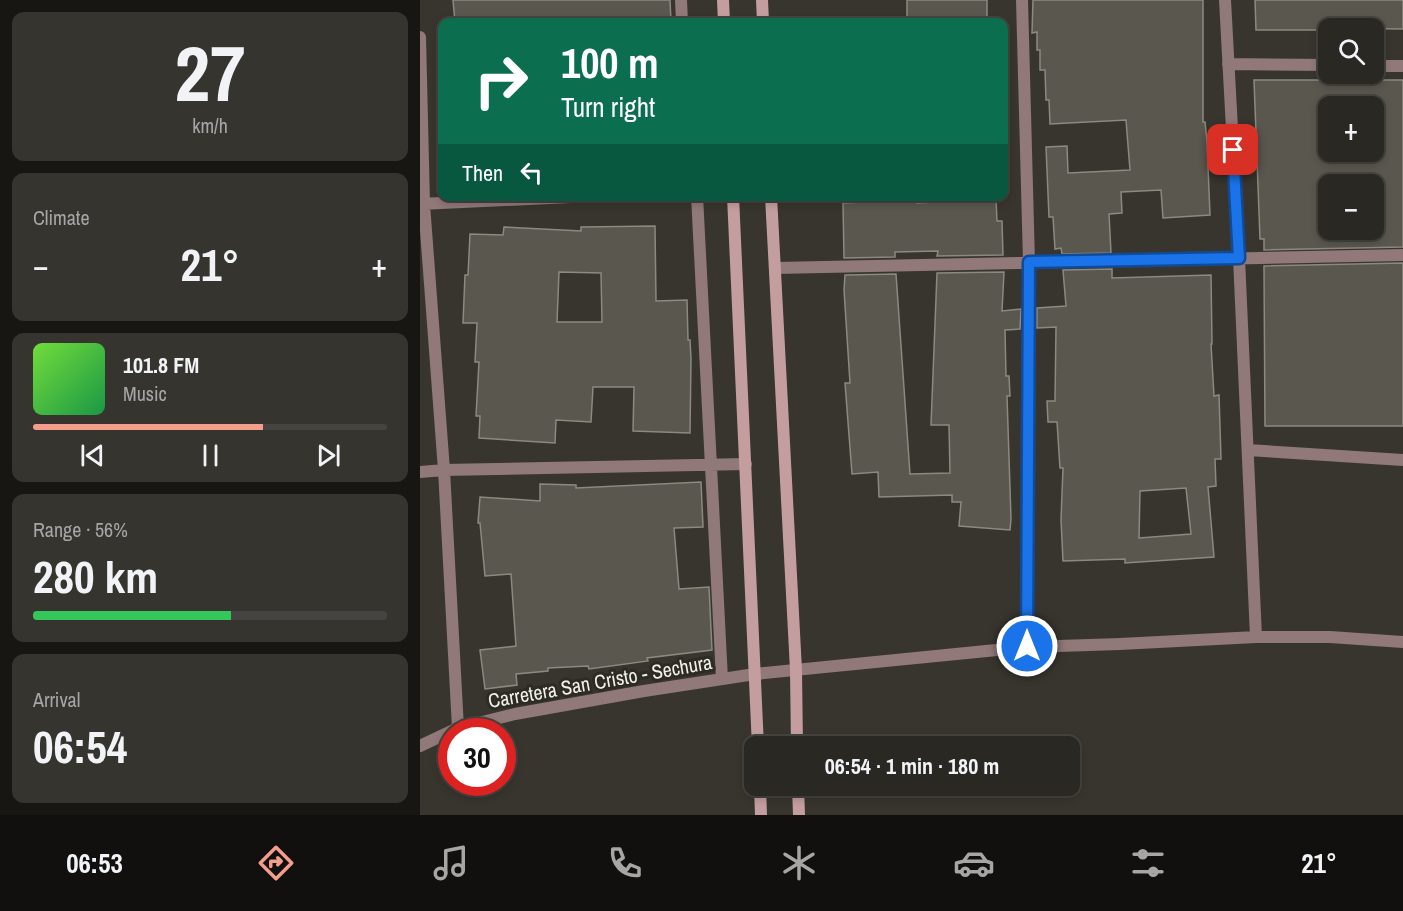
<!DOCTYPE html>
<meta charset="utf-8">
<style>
body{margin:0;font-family:"Archivo Narrow",sans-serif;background:#36342f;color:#f1f3f6;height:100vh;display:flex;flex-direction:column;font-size:22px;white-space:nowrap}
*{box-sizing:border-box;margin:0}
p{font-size:20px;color:#a5a6a5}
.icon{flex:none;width:33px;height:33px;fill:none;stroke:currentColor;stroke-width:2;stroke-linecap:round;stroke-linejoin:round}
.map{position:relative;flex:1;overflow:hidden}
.panel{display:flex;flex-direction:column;gap:12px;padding:12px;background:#171613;width:420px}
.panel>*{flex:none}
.hud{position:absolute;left:18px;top:18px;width:570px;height:183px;border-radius:12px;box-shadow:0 3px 9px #0003,0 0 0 2px #464440;background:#0b6e4f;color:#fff;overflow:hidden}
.tools{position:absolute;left:898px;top:18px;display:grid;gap:12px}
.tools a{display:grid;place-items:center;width:66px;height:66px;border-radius:12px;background:#2a2822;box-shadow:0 3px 9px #0003,0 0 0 2px #464440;font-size:30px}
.speed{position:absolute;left:18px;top:718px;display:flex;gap:12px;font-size:30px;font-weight:700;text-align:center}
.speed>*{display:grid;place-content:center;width:78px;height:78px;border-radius:50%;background:#2a2822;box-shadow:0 3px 9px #0003,0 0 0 2px #464440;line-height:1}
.speed .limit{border:9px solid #d22;background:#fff;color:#111}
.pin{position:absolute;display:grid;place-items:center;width:51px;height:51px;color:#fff;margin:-26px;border-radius:12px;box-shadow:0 3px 9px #0006}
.me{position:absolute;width:66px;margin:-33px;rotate:0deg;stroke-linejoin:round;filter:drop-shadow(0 0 4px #0008)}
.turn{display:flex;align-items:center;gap:21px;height:126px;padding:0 24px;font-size:27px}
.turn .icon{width:78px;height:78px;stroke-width:2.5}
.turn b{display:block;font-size:42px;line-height:51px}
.then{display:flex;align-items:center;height:57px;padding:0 24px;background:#0003;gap:12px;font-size:22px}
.big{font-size:45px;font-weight:700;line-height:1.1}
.panel .tile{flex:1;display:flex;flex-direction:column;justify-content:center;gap:9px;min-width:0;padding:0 21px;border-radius:12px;background:#36342f}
.panel .dial{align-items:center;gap:0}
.dial b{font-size:78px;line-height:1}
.song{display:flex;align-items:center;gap:18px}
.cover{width:72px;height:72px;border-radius:9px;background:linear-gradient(135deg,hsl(100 70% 55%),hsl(140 70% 35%))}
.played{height:6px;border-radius:3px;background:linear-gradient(90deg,#f49d8b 65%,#464440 65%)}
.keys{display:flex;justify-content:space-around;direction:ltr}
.heat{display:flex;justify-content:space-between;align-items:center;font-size:33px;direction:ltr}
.charge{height:9px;border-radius:4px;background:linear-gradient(90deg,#34c759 56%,#464440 0)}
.trip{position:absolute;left:324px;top:736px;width:336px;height:60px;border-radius:12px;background:#2a2822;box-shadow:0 3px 9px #0003,0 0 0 2px #464440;font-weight:700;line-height:60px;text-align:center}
.tab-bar{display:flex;height:96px;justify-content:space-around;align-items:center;background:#11100e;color:#a5a6a5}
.tab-bar .icon{width:42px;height:42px}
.tab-bar .selected{color:#f49d8b}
.tab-bar b{font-size:27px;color:#f1f3f6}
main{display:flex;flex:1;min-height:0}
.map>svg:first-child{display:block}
.building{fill:#5a574f;stroke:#8c8980;stroke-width:1.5;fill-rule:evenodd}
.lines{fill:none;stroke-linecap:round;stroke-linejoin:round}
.minor{stroke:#917879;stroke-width:12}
.tertiary{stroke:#917879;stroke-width:12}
.secondary{stroke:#c49e9f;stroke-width:12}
.route-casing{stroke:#114b97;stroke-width:15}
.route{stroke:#1a73e8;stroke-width:10}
.labels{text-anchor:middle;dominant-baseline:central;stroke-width:6;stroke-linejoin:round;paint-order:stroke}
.street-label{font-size:20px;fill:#f1f0eb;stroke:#2e2b24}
</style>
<main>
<section class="panel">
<div class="tile dial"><b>27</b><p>km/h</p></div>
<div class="tile"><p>Climate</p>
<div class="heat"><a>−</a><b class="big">21°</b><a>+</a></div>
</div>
<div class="tile">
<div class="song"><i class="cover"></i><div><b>101.8 FM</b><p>Music</p></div></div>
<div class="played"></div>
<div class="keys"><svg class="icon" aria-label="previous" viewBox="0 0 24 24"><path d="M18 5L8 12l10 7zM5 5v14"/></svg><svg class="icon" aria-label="pause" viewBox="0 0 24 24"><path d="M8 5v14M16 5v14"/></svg><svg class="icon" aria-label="next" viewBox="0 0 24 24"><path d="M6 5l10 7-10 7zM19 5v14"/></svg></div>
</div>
<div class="tile"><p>Range · 56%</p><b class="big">280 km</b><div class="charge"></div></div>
<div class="tile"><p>Arrival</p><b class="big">06:54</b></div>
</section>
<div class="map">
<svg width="983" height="815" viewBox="0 0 983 815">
<rect width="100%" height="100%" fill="#38352e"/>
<path class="building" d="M 33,0 L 250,0 L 251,22 L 35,22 Z
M 487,0 L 567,0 L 567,22 L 487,22 Z
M 613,0 L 783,0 L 783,122 L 785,122 L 787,142 L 790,215 L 743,218 L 741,190 L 701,192 L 702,213 L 689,214 L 691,253 L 642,254 L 641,248 L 635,249 L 633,217 L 629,217 L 626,147 L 647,146 L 648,173 L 710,170 L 706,120 L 630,124 L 629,100 L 626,100 L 625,70 L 620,70 L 620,50 L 617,50 L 617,32 L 612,33 Z
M 835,0 L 983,0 L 983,29 L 909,28 L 909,30 L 836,30 Z
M 834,80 L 983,80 L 983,247 L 844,250 L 844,239 L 840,239 ZM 909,106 L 954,106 L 954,152 L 909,152 ZM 909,184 L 954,184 L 954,230 L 909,230 Z
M 442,196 L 497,196 L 497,203 L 576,199 L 577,221 L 582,221 L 583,255 L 517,256 L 518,251 L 475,252 L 475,257 L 424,258 L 423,203 L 442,202 Z
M 235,226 L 236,301 L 267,300 L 268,340 L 270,340 L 271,359 L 270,433 L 213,431 L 214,387 L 173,387 L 171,422 L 136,420 L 135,443 L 59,438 L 60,416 L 56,416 L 59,362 L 55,362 L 57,323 L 43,323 L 45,275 L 48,275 L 50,234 L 83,235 L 84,227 L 161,231 L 161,227 ZM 139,272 L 181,273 L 182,322 L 137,322 Z
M 983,263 L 983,426 L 845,426 L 844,266 Z
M 692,269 L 692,278 L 791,275 L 792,344 L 791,344 L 794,396 L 799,395 L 801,459 L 795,459 L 796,486 L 788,487 L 794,557 L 705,563 L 705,559 L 643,561 L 641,520 L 643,468 L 640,468 L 637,422 L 628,422 L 627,401 L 635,401 L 636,327 L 617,328 L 617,308 L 646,306 L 643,270 ZM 766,488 L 771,534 L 719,538 L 720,491 Z
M 584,272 L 582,311 L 601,309 L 600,329 L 585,330 L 586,376 L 589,376 L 590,396 L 587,396 L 591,519 L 590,530 L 539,526 L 541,502 L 532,502 L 532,495 L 459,497 L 458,472 L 432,474 L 425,383 L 430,383 L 424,290 L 425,275 L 476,274 L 490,474 L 530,473 L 529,425 L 511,425 L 517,273 Z
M 281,482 L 283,527 L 254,528 L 259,589 L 289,587 L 292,650 L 227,658 L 228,661 L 169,669 L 168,666 L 128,668 L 128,671 L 96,674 L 97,685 L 65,689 L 60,650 L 96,646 L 91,574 L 65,576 L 60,523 L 58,523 L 60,497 L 120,501 L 120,484 L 156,485 L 156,488 Z"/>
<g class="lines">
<path class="minor" d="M 261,0 L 262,22
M 602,0 L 609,262 L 607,647
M 805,0 L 819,258 L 836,637
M 0,37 L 4,204 L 24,470 L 38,728
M 808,64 L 909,65
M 954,66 L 983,66
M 277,196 L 302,679
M 0,204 L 173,196
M 355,268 L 983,255
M 828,450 L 983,460
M 0,472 L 24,470 L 326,464
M 335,674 L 607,647 L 700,644 L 836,637 L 910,637 L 983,642"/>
<path class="tertiary" d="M 0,746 L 38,728 L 95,714 L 224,691 L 335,674"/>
<path class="secondary" d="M 303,0 L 304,22
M 342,0 L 343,22
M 313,196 L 338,747
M 351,196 L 376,670 L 377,747
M 340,786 L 341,815
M 378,786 L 379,815"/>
</g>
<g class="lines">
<g class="route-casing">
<path id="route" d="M 607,646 L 609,262 L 819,258 L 813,150"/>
</g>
<use href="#route" class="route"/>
</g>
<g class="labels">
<g class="street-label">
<text transform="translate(180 681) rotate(-10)">Carretera San Cristo - Sechura</text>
</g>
</g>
</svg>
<div class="tools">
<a><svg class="icon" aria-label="search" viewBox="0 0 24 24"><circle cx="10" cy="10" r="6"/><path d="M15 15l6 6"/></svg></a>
<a>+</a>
<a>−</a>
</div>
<div class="speed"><div class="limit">30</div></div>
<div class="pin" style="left:813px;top:150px;background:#d93025"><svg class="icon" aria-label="arrive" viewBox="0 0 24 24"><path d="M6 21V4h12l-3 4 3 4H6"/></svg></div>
<svg class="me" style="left:607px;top:646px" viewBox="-20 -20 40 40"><circle r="17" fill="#1a73e8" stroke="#fff" stroke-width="3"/><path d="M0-11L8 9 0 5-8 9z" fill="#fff"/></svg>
<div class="trip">06:54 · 1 min · 180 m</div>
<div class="hud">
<div class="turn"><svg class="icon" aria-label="right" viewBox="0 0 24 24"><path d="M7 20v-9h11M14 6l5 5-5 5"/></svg><div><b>100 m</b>Turn right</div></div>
<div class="then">Then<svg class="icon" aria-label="left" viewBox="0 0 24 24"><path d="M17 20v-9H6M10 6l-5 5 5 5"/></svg></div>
</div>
</div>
</main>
<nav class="tab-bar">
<b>06:53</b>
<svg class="icon selected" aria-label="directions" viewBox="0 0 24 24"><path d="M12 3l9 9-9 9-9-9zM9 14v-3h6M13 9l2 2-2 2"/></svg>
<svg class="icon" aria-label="music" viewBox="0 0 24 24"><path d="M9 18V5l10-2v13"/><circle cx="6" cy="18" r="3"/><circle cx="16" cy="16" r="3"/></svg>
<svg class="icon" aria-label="phone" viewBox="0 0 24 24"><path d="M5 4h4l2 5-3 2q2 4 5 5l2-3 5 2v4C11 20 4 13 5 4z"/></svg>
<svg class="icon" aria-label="climate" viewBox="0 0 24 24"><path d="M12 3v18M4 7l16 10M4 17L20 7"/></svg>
<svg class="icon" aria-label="car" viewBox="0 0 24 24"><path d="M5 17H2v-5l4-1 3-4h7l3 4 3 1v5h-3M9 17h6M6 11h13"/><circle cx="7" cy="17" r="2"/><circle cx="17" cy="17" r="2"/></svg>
<svg class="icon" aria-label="filters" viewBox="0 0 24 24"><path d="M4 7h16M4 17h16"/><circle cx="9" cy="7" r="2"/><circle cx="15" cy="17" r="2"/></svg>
<b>21°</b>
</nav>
